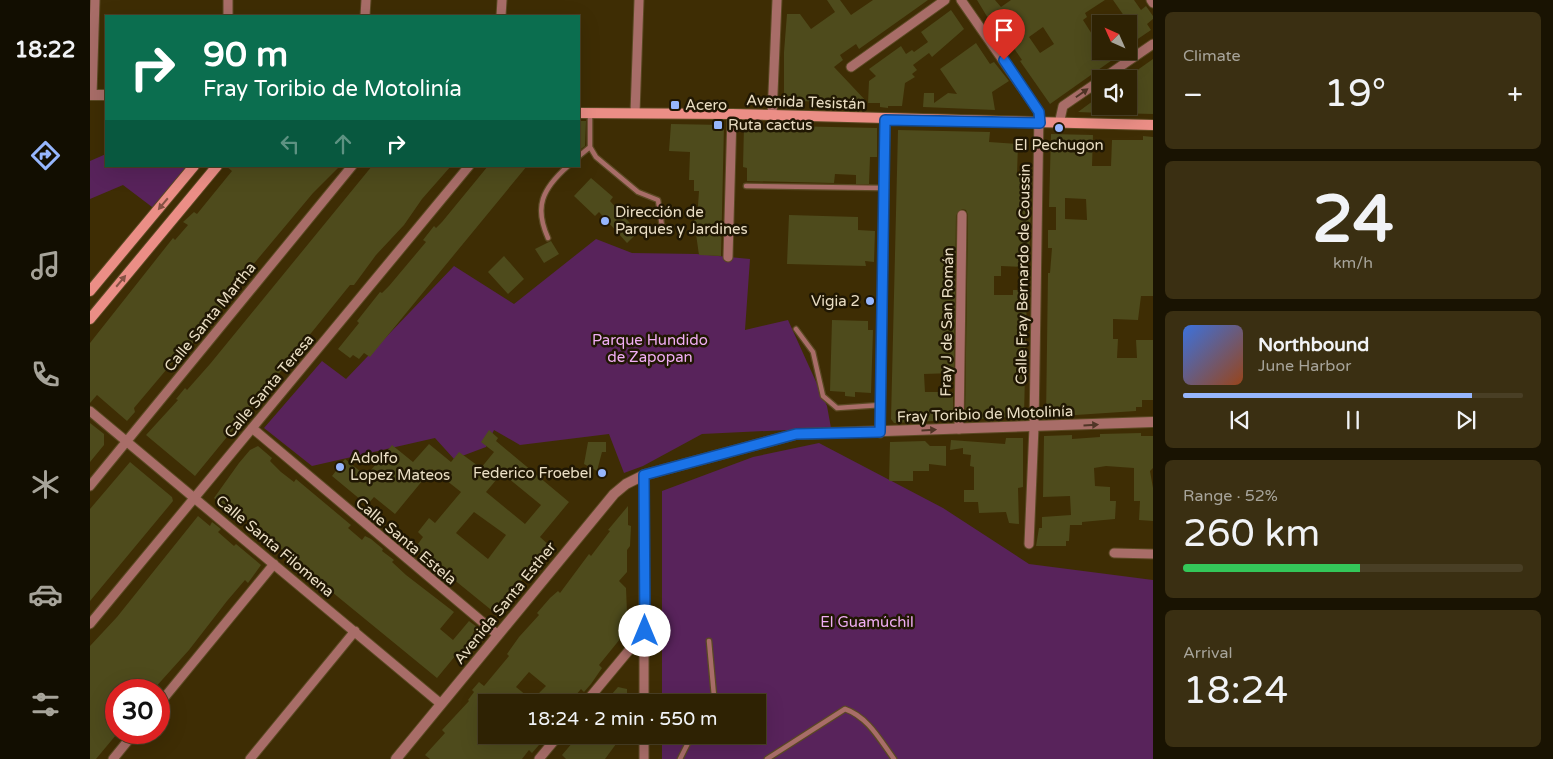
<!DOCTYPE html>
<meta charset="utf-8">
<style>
body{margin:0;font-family:"Varela Round",sans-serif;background:#3a2f12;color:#f1f3f6;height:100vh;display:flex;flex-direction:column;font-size:19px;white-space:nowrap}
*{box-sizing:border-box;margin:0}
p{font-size:16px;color:#a7a49a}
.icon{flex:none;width:28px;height:28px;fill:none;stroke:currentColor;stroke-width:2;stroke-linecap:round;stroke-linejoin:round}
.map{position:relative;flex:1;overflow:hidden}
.panel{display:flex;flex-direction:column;gap:12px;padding:12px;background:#191302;width:400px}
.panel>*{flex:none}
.banner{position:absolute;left:15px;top:15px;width:475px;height:152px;border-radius:0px;box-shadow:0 5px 20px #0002,0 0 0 1px #493f25;background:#0b6e4f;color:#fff;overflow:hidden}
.needle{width:32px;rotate:315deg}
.fabs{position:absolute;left:1002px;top:15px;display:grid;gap:10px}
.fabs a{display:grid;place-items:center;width:45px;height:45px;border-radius:0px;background:#2e2203;box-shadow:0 5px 20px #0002,0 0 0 1px #493f25;font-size:25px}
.speed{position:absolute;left:15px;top:679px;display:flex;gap:10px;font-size:25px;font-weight:700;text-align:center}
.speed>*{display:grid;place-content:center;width:65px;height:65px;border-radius:50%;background:#2e2203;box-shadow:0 5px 20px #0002,0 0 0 1px #493f25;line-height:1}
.speed .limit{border:8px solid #d22;background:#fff;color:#111}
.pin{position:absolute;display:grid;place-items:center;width:42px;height:42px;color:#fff;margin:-51px -21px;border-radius:50% 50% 50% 0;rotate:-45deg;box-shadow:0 0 5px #0007}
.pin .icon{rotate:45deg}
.me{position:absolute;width:55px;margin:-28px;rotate:0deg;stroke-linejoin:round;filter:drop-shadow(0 0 4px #0008)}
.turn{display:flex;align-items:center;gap:18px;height:105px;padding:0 15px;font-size:22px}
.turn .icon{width:65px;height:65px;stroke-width:2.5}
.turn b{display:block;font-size:35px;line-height:42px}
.lanes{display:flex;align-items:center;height:48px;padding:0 15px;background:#0003;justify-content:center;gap:25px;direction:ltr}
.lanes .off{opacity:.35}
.big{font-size:38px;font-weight:600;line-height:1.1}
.panel .widget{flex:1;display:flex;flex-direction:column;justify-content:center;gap:8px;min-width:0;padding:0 18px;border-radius:8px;background:#3a2f12}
.panel .dial{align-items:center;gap:0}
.dial b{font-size:65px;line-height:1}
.song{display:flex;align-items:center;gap:15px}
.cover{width:60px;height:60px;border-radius:8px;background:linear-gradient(135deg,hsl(220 70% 55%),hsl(20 70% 35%))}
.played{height:5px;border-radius:2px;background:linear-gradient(90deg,#96b6fd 85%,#493f25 85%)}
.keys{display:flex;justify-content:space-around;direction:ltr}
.heat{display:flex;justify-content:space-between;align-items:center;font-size:28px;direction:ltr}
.charge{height:8px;border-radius:4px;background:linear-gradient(90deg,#34c759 52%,#493f25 0)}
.trip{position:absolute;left:388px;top:694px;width:288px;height:50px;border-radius:0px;background:#2e2203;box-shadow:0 5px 20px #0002,0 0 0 1px #493f25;font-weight:600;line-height:50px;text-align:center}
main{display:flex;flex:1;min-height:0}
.dock{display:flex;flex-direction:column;width:90px;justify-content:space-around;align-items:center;background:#120e01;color:#a7a49a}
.dock .icon{width:35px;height:35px}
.dock .active{color:#96b6fd}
.dock b{font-size:22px;color:#f1f3f6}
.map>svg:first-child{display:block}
.green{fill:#58235b}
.building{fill:#4e4b1c;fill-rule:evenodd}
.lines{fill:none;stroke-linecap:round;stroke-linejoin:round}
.service-casing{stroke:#5a4923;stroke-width:7}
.minor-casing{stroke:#5a4923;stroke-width:11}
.tertiary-casing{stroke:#5a4923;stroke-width:12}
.secondary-casing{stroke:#5a4923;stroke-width:12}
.service{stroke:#a86d68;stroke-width:4.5}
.minor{stroke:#a86d68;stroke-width:9}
.tertiary{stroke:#a86d68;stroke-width:10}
.secondary{stroke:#eb8e86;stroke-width:10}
.oneway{fill:#503526}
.oneway2{fill:#865244}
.route-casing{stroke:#114b97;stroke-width:12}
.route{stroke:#1a73e8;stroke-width:9}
.poi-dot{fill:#96b6fd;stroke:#201703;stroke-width:2}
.labels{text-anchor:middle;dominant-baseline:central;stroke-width:5;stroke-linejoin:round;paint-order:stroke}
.street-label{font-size:15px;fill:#eadec4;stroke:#201703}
.poi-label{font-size:15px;fill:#eadec4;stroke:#201703;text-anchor:start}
.park-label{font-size:15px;fill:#f1aef4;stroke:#201703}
</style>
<main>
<nav class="dock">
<b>18:22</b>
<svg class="icon active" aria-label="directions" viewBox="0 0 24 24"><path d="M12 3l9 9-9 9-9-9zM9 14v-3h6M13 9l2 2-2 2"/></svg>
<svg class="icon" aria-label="music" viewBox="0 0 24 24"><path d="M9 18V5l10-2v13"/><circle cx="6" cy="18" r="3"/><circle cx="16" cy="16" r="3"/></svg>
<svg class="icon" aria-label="phone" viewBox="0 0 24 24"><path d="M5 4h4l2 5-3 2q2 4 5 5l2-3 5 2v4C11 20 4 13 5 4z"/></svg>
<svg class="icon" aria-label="climate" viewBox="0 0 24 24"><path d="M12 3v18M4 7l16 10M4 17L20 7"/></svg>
<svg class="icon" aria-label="car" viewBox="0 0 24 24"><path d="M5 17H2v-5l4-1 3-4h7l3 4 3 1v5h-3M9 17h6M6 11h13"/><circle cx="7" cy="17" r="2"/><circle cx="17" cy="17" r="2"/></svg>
<svg class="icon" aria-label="filters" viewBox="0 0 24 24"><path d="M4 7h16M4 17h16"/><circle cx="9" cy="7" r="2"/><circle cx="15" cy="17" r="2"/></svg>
</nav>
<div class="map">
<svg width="1063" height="759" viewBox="0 0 1063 759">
<rect width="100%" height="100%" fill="#3e2d04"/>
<path class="green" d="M 16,154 L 16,166 L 102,166 L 66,210 L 33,185 L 0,199 L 0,161 Z
M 506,239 L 542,253 L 607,254 L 660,259 L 655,330 L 698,320 L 737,406 L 741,428 L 612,434 L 553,466 L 534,473 L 519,434 L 430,445 L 404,430 L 396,447 L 364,459 L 345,438 L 222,466 L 174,428 L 232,361 L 256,379 L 364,266 L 424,304 Z
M 729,443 L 853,508 L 939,564 L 1063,580 L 1063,759 L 572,759 L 572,735 L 666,735 L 666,702 L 572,702 L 572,491 L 663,457 Z"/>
<path class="building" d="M 737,0 L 750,0 L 761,15 L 783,0 L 838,0 L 769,49 L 766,44 L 750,55 L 753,60 L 744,67 L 777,102 L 694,101 L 694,52 L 697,14 L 710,14 L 721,29 L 745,12 Z
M 887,0 L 905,0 L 911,7 L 921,0 L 1015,0 L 995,13 L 997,17 L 993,20 L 1007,42 L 1011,39 L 1011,51 L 1020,51 L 1025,58 L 960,104 L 930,61 L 932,60 L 921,44 L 919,45 L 906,27 L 904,28 ZM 953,27 L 964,44 L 950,53 L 939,37 Z
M 1023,0 L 1044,0 L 1051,10 L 1056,6 L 1063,16 L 1063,19 L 1057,24 L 1061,30 L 1039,45 L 1039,23 Z
M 861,10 L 874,29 L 842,57 L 839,53 L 823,65 L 827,70 L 822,74 L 825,77 L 815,83 L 812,106 L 798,106 L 798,108 L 790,107 L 790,103 L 778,103 L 779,81 L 786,76 L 779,69 L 811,46 L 816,54 L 822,50 L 824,52 L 838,42 L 831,32 Z
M 886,43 L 900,64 L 904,62 L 919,81 L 902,92 L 905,110 L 833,107 L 834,93 L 844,93 L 844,103 L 858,93 L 867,94 L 850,69 Z
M 1063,59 L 1063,114 L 1023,113 L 1032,106 L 1039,106 L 1039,88 L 1047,82 L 1043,76 L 1047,73 L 1046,71 Z
M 1011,95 L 1011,113 L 988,112 Z
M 489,121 L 496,121 L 495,146 L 491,149 L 489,149 Z
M 581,124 L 634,125 L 631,256 L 609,255 L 604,220 L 607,220 L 609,191 L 604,191 L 604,180 L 599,180 L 600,152 L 579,151 Z
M 654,125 L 671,126 L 671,129 L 698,130 L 698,126 L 787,128 L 787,157 L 780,157 L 779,184 L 766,184 L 766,175 L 745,174 L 744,183 L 657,181 L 657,168 L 653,167 Z
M 808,130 L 900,132 L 899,142 L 928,144 L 927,174 L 942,175 L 939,264 L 937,267 L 911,266 L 911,276 L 904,276 L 904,295 L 923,295 L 923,290 L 937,290 L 934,416 L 875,420 L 878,215 L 876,210 L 872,209 L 866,215 L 864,373 L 834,374 L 835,392 L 863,392 L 863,420 L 804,423 L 801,419 Z
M 961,134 L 1003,135 L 1002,166 L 1021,166 L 1022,140 L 1053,140 L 1053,136 L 1063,137 L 1063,296 L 1051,296 L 1048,320 L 1023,319 L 1023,339 L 1028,339 L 1027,358 L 1047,358 L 1046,340 L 1063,340 L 1063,400 L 1052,400 L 1052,407 L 1046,407 L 1046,411 L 956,417 L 958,273 L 960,273 L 962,248 L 958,248 L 958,230 L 966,230 L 966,207 L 959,207 ZM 975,198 L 996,199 L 997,220 L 975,219 Z
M 136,166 L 250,166 L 223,193 L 146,285 L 136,297 L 139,300 L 130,311 L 126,308 L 116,320 L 104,336 L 107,338 L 101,346 L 98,344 L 44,408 L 45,412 L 37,421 L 7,395 L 0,403 L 0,343 L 83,238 L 85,240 L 98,225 L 93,222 L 104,212 L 107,214 L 142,171 Z
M 282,166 L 361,166 L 332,199 L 314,225 L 286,255 L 264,285 L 260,285 L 205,353 L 208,356 L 203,362 L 200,360 L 105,476 L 56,435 L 88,400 L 86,399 L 95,388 L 97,390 L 120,364 Z
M 398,166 L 437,166 L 280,357 L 274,353 L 269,359 L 263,355 L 260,358 L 248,349 L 269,323 L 267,321 L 290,292 L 292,293 L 299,286 L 336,242 L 333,240 L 344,226 L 346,228 L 352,222 Z
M 501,178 L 523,197 L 520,201 L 548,232 L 537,243 L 509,212 L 505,216 L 484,196 Z
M 699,215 L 768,217 L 768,230 L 785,231 L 784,262 L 775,261 L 776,266 L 697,264 Z
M 461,241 L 469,254 L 454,263 L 445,249 Z
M 414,256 L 434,279 L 418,294 L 398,272 Z
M 742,320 L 778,321 L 778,330 L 783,330 L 781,393 L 765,392 L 765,397 L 755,396 L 755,392 L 740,391 Z
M 0,423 L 14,434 L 14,445 L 0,462 Z
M 399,430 L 408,438 L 406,441 L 479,502 L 450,537 L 460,546 L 405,613 L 325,548 L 333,537 L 328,532 L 339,518 L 345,523 L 371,492 L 342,469 L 305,514 L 284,497 L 277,505 L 242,476 L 255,459 L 276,476 L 302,445 L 323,462 L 339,444 L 361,462 L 369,452 L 391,468 L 404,452 L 391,442 ZM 412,473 L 451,505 L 435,524 L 396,492 ZM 384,512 L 416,535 L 398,559 L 366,533 Z
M 1051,433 L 1051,436 L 1063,436 L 1063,468 L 1060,471 L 1063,488 L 1063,521 L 1049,520 L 1050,501 L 1044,501 L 1044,468 L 1016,466 L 1004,468 L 1005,486 L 1020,487 L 1020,501 L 1026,501 L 1025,519 L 992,522 L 992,525 L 980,525 L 979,541 L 976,541 L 976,546 L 946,546 L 949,528 L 952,528 L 952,517 L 981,515 L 980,496 L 953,497 L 954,436 L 982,435 L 982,439 L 1010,437 L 1010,434 Z
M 916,438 L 933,438 L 933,487 L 928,488 L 929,524 L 919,523 L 916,512 L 889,513 L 888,502 L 874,502 L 874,490 L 884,490 L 884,467 L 880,466 L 881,455 L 873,454 L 873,448 L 860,450 L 861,440 L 915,444 Z
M 835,441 L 840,446 L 856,446 L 856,466 L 839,464 L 839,471 L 823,471 L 823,481 L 799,481 L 800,442 Z
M 498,442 L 516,442 L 516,452 L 512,452 L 507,471 L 494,464 Z
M 168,446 L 182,458 L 180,461 L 191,472 L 204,482 L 206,479 L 261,525 L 258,528 L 272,540 L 275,536 L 281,539 L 293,549 L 292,551 L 304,560 L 302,562 L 316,575 L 364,612 L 350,629 L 363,640 L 379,621 L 387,627 L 383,633 L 386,636 L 369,657 L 366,655 L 347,678 L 231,583 L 233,582 L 177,538 L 166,526 L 148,513 L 146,516 L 124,498 L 149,463 L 160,450 Z
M 40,462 L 82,497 L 83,501 L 0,601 L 0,509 Z
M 538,506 L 538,525 L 541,526 L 540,546 L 537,550 L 537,572 L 529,581 L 536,588 L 537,612 L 533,617 L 536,619 L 535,625 L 539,628 L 509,665 L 512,668 L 501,684 L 494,692 L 491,689 L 480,702 L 396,702 L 396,735 L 437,735 L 449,745 L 442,753 L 439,750 L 432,759 L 340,759 L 335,755 L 355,733 L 352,730 L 379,701 L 378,700 L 384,692 L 382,690 L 389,682 L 394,686 L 419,656 L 417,654 L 429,637 L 449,615 L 447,613 L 460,598 L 468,591 L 470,593 L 499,554 L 501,556 L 520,531 L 518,530 ZM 439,672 L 456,686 L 442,700 L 426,687 Z
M 108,516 L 120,526 L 122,522 L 131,529 L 128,532 L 144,546 L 146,544 L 171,565 L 158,583 L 155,580 L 137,601 L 99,650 L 63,690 L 26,690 L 26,735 L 6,759 L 0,759 L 0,646 L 27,617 Z
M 528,687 L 537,689 L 537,702 L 515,702 Z
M 489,735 L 523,735 L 529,740 L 515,759 L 476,759 L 472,755 Z"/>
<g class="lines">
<g class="service-casing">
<path id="service" d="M 500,114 L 500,147 L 506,157 L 548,192 L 568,200 L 572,226
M 489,156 L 500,147
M 656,186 L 794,188
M 458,238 C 444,207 452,189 478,166
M 706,329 L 723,352 L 733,396 L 747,408 L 791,405
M 619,641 L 624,696 L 620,702
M 590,759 L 602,735
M 677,759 L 755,709 C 778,717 790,740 804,759"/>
</g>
<g class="minor-casing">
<path id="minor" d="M 871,0 L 949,112 L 944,427 L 939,544
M 1061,0 L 1063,3
M 138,16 L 138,0
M 275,16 L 276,0
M 411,16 L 412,0
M 761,67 L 855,0
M 1012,79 L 1063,44
M 2,95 L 5,0
M 545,113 L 549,0
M 682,116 L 687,0
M 969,124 L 973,106 L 1011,80
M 638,257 L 642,114
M 0,411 L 351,704
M 162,428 L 408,635
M 869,429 L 872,215
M 790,433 L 795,120
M 554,475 L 554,702
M 0,486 L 262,166
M 1024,553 L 1063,554
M 0,624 L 379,166
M 496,702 L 555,631
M 69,704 L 184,564
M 23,759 L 45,732
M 160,759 L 265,631
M 449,759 L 469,735
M 554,759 L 554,735"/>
</g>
<g class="tertiary-casing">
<path id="tertiary" d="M 0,95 L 16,95
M 306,759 L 524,494 L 536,484 L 554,475 L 706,434 L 1063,422"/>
</g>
<g class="secondary-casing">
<path id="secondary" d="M 489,113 L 642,114 L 1063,125
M 0,291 L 104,166
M 0,319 L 127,166"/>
</g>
<use href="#service" class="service"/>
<use href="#minor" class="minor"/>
<use href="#tertiary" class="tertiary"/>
<use href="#secondary" class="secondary"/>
</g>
<defs><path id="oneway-solid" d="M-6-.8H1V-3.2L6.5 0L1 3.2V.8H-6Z" transform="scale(1.25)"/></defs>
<g class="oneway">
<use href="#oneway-solid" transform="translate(992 93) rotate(-35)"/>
<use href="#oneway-solid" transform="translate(1001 425) rotate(-3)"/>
<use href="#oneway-solid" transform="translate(839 430) rotate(-3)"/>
</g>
<g class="oneway2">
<use href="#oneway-solid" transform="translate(73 204) rotate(130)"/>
<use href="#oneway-solid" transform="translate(31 281) rotate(-50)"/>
</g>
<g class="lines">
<g class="route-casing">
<path id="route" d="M 555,631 L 554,475 L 706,434 L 790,432 L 795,120 L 950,123 L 949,112 L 945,106 L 914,60"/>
</g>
<use href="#route" class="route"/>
</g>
<g class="poi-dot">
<rect x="580" y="100" width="10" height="10" rx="2.5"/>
<rect x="623" y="120" width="10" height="10" rx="2.5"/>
<circle cx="969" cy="128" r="5"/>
<circle cx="515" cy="221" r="5"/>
<circle cx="780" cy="301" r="5"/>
<circle cx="250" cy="467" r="5"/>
<circle cx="512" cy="473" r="5"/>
</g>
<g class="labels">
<g class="street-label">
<text transform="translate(716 102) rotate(2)">Avenida Tesistán</text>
<text transform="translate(933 274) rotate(-89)">Calle Fray Bernardo de Coussin</text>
<text transform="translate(120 317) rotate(-51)">Calle Santa Martha</text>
<text transform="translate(857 322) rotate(-89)">Fray J de San Román</text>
<text transform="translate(179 386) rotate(-50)">Calle Santa Teresa</text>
<text transform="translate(895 414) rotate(-2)">Fray Toribio de Motolinía</text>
<text transform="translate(316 541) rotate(40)">Calle Santa Estela</text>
<text transform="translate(185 546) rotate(40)">Calle Santa Filomena</text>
<text transform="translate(415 603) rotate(-51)">Avenida Santa Esther</text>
</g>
<g class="poi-label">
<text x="595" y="105">Acero</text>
<text x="638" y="125">Ruta cactus</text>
<text x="969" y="145" text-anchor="middle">El Pechugon</text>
<text x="525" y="212">Dirección de<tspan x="525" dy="17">Parques y Jardines</tspan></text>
<text x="770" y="301" text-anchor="end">Vigia 2</text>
<text x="260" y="458">Adolfo<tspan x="260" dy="17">Lopez Mateos</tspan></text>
<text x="502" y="473" text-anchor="end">Federico Froebel</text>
</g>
<g class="park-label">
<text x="560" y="340">Parque Hundido<tspan x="560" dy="17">de Zapopan</tspan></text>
<text x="777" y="622">El Guamúchil</text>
</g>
</g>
</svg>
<div class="fabs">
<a><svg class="needle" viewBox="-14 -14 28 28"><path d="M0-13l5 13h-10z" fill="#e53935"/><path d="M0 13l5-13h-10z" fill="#a7a49a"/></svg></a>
<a><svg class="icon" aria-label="sound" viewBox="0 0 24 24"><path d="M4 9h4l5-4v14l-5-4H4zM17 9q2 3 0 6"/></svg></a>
</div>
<div class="speed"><div class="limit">30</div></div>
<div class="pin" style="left:914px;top:60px;background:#d93025"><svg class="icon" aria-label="arrive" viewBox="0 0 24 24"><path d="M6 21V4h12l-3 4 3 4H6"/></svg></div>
<svg class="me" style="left:555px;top:631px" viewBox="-20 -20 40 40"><circle r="19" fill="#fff"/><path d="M0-13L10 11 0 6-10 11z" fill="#1a73e8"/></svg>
<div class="trip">18:24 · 2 min · 550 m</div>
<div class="banner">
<div class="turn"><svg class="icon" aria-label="right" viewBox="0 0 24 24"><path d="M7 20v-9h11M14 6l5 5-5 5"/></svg><div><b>90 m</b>Fray Toribio de Motolinía</div></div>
<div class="lanes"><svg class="icon off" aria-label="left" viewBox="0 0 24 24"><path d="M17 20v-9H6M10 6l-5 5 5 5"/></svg><svg class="icon off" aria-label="ahead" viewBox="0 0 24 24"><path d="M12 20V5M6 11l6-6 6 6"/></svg><svg class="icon" aria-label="right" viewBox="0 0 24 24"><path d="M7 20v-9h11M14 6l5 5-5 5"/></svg></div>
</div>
</div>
<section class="panel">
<div class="widget"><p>Climate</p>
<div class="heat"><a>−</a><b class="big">19°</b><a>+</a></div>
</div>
<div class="widget dial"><b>24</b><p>km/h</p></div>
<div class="widget">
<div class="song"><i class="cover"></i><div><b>Northbound</b><p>June Harbor</p></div></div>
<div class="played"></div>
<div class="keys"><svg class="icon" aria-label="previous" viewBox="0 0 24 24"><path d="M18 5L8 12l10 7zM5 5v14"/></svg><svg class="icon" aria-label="pause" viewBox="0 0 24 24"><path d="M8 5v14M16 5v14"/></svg><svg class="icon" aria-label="next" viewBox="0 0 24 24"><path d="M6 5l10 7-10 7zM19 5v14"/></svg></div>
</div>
<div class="widget"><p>Range · 52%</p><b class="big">260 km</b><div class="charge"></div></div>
<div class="widget"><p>Arrival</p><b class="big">18:24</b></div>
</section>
</main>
